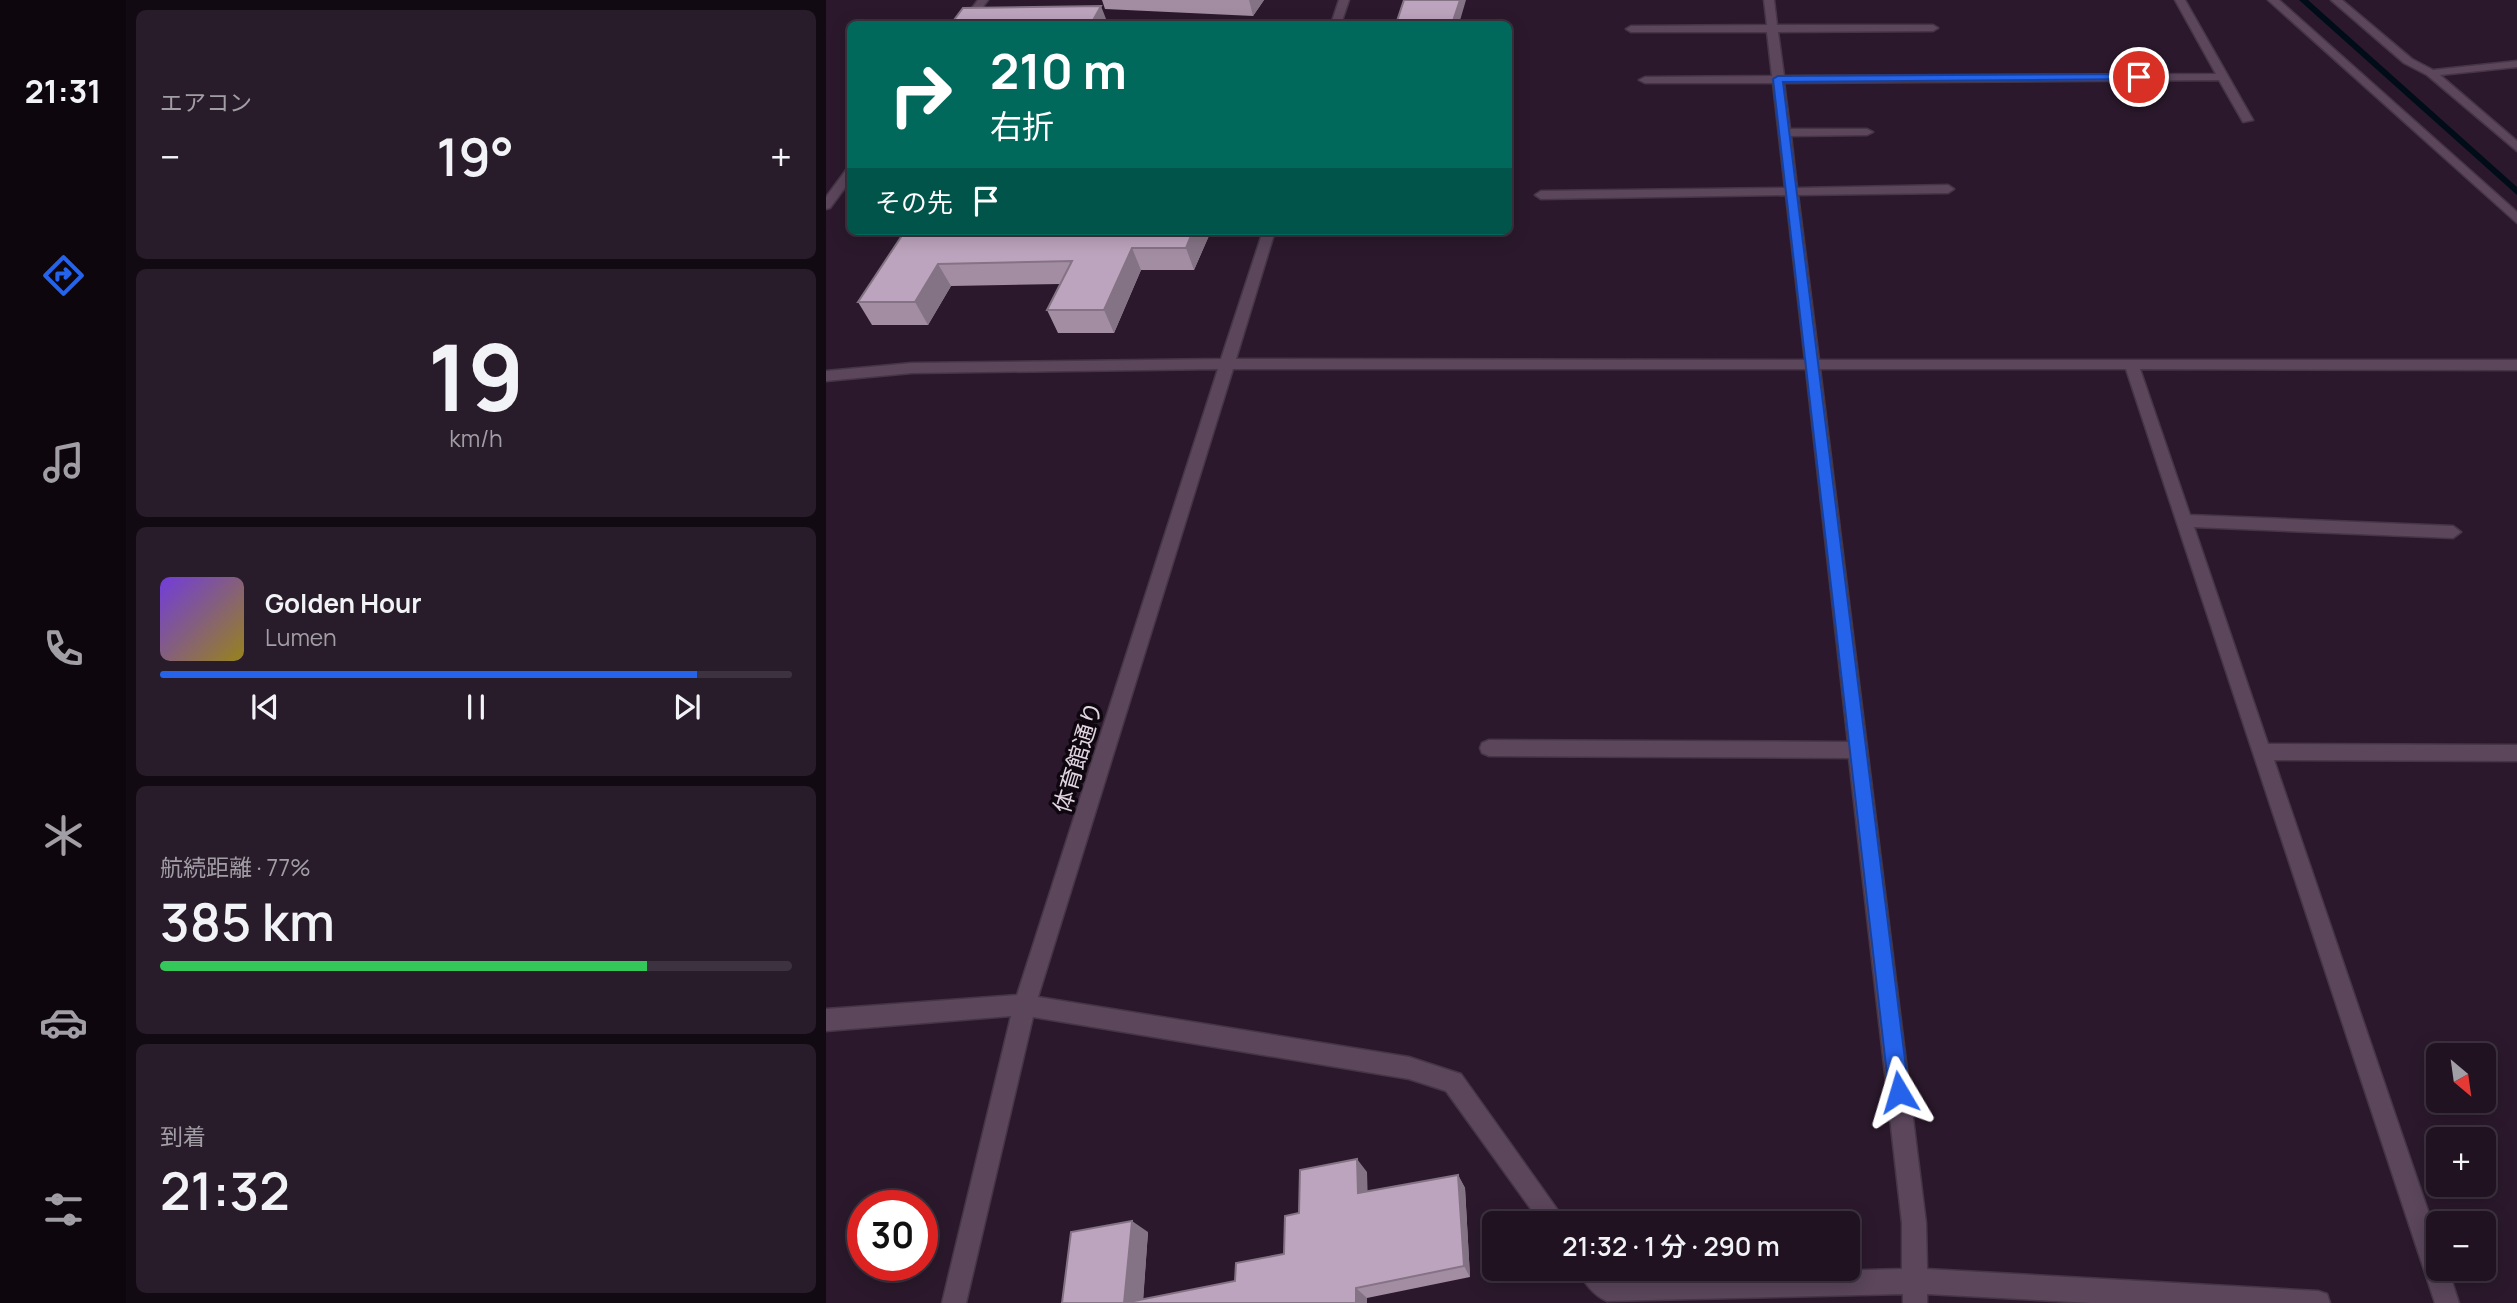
<!DOCTYPE html>
<html lang="ja">
<meta charset="utf-8">
<style>
body{margin:0;font-family:Manrope,"Noto Sans JP",sans-serif;background:#281b2a;color:#f1f3f6;height:100vh;display:flex;flex-direction:column;font-size:26px;white-space:nowrap}
*{box-sizing:border-box;margin:0}
p{font-size:23px;color:#a29ea5}
.icon{flex:none;width:38px;height:38px;fill:none;stroke:currentColor;stroke-width:2;stroke-linecap:round;stroke-linejoin:round}
.map{position:relative;flex:1;overflow:hidden}
.details{display:flex;flex-direction:column;gap:10px;padding:10px;background:#120a12;width:700px}
.details>*{flex:none}
.hud{position:absolute;left:21px;top:21px;width:665px;height:214px;border-radius:10px;box-shadow:0 4px 18px #0003,0 0 0 2px #3d323f;background:#00695c;color:#fff;overflow:hidden}
.needle{width:46px;rotate:151deg}
.tools{position:absolute;left:1600px;top:1043px;display:grid;gap:14px}
.tools a{display:grid;place-items:center;width:70px;height:70px;border-radius:10px;background:#201221;box-shadow:0 4px 18px #0003,0 0 0 2px #3d323f;font-size:35px}
.speed{position:absolute;left:21px;top:1190px;display:flex;gap:14px;font-size:35px;font-weight:700;text-align:center}
.speed>*{display:grid;place-content:center;width:91px;height:91px;border-radius:50%;background:#201221;box-shadow:0 4px 18px #0003,0 0 0 2px #3d323f;line-height:1}
.speed .limit{border:10px solid #d22;background:#fff;color:#111}
.pin{position:absolute;display:grid;place-items:center;width:60px;height:60px;color:#fff;margin:-30px;border:4px solid #fff;border-radius:50%;box-shadow:0 2px 7px #0007}
.me{position:absolute;width:77px;margin:-38px;rotate:353deg;stroke-linejoin:round;filter:drop-shadow(0 0 5px #0008)}
.turn{display:flex;align-items:center;gap:24px;height:147px;padding:0 28px;font-size:32px}
.turn .icon{width:91px;height:91px;stroke-width:2.5}
.turn b{display:block;font-size:49px;line-height:60px}
.then{display:flex;align-items:center;height:66px;padding:0 28px;background:#0003;gap:14px;font-size:26px}
.big{font-size:52px;font-weight:600;line-height:1.1}
.details .tile{flex:1;display:flex;flex-direction:column;justify-content:center;gap:10px;min-width:0;padding:0 24px;border-radius:10px;background:#281b2a}
.details .dial{align-items:center;gap:0}
.dial b{font-size:91px;line-height:1}
.song{display:flex;align-items:center;gap:21px}
.cover{width:84px;height:84px;border-radius:10px;background:linear-gradient(135deg,hsl(260 70% 55%),hsl(50 70% 35%))}
.played{height:7px;border-radius:4px;background:linear-gradient(90deg,#2563eb 85%,#3d323f 85%)}
.keys{display:flex;justify-content:space-around;direction:ltr}
.heat{display:flex;justify-content:space-between;align-items:center;font-size:38px;direction:ltr}
.charge{height:10px;border-radius:5px;background:linear-gradient(90deg,#34c759 77%,#3d323f 0)}
.trip{position:absolute;left:656px;top:1211px;width:378px;height:70px;border-radius:10px;background:#201221;box-shadow:0 4px 18px #0003,0 0 0 2px #3d323f;font-weight:600;line-height:70px;text-align:center}
main{display:flex;flex:1;min-height:0}
.tab-bar{display:flex;flex-direction:column;width:126px;justify-content:space-around;align-items:center;background:#0d070d;color:#a29ea5}
.tab-bar .icon{width:49px;height:49px}
.tab-bar .current{color:#2563eb}
.tab-bar b{font-size:32px;color:#f1f3f6}
.map>svg:first-child{display:block}
.lines{fill:none;stroke-linecap:round;stroke-linejoin:round}
.stream{fill:#000d19;fill-rule:evenodd}
.minor-casing{stroke:#453545;stroke-width:3}
.minor{fill:#5b465c;fill-rule:evenodd}
.wall{fill:#a38da3}
.shaded-wall{fill:#847385}
.building{fill:#bda4be;stroke:#847385;stroke-width:2}
.route{fill:#2563eb;stroke:#184099;stroke-width:2}
.labels{text-anchor:middle;dominant-baseline:central;stroke-width:7;stroke-linejoin:round;paint-order:stroke}
.street-label{font-size:23px;fill:#e2d5e2;stroke:#0e070f}
</style>
<main>
<nav class="tab-bar">
<b>21:31</b>
<svg class="icon current" aria-label="directions" viewBox="0 0 24 24"><path d="M12 3l9 9-9 9-9-9zM9 14v-3h6M13 9l2 2-2 2"/></svg>
<svg class="icon" aria-label="music" viewBox="0 0 24 24"><path d="M9 18V5l10-2v13"/><circle cx="6" cy="18" r="3"/><circle cx="16" cy="16" r="3"/></svg>
<svg class="icon" aria-label="phone" viewBox="0 0 24 24"><path d="M5 4h4l2 5-3 2q2 4 5 5l2-3 5 2v4C11 20 4 13 5 4z"/></svg>
<svg class="icon" aria-label="climate" viewBox="0 0 24 24"><path d="M12 3v18M4 7l16 10M4 17L20 7"/></svg>
<svg class="icon" aria-label="car" viewBox="0 0 24 24"><path d="M5 17H2v-5l4-1 3-4h7l3 4 3 1v5h-3M9 17h6M6 11h13"/><circle cx="7" cy="17" r="2"/><circle cx="17" cy="17" r="2"/></svg>
<svg class="icon" aria-label="filters" viewBox="0 0 24 24"><path d="M4 7h16M4 17h16"/><circle cx="9" cy="7" r="2"/><circle cx="15" cy="17" r="2"/></svg>
</nav>
<section class="details">
<div class="tile"><p>エアコン</p>
<div class="heat"><a>−</a><b class="big">19°</b><a>+</a></div>
</div>
<div class="tile dial"><b>19</b><p>km/h</p></div>
<div class="tile">
<div class="song"><i class="cover"></i><div><b>Golden Hour</b><p>Lumen</p></div></div>
<div class="played"></div>
<div class="keys"><svg class="icon" aria-label="previous" viewBox="0 0 24 24"><path d="M18 5L8 12l10 7zM5 5v14"/></svg><svg class="icon" aria-label="pause" viewBox="0 0 24 24"><path d="M8 5v14M16 5v14"/></svg><svg class="icon" aria-label="next" viewBox="0 0 24 24"><path d="M6 5l10 7-10 7zM19 5v14"/></svg></div>
</div>
<div class="tile"><p>航続距離 · 77%</p><b class="big">385 km</b><div class="charge"></div></div>
<div class="tile"><p>到着</p><b class="big">21:32</b></div>
</section>
<div class="map">
<svg width="1691" height="1303" viewBox="0 0 1691 1303">
<rect width="100%" height="100%" fill="#2b182c"/>
<g class="lines">
<path class="stream" d="M 1473,0 L 1482,0 L 1691,187 L 1691,195 Z"/>
<g class="minor-casing">
<path id="minor" d="M 152,0 L 162,0 L 144,24 L 134,24 Z
M 513,0 L 523,0 L 515,24 L 505,24 Z
M 938,0 L 948,0 L 951,25 L 1107,25 L 1112,28 L 1107,31 L 952,32 L 958,76 L 1390,74 L 1349,0 L 1359,0 L 1427,120 L 1417,122 L 1393,80 L 958,83 L 964,129 L 1041,129 L 1047,132 L 1041,135 L 965,136 L 971,188 L 1122,185 L 1128,189 L 1122,193 L 972,195 L 993,360 L 1691,360 L 1691,370 L 1314,369 L 1364,515 L 1627,526 L 1635,532 L 1627,538 L 1368,527 L 1442,744 L 1691,745 L 1691,761 L 1448,760 L 1612,1240 L 1612,1269 L 1622,1269 L 1633,1303 L 1609,1303 L 1300,369 L 994,369 L 1100,1223 L 1101,1269 L 1492,1291 L 1501,1294 L 1504,1303 L 1265,1303 L 1101,1294 L 1101,1303 L 1077,1303 L 1077,1294 L 781,1301 C 768,1296 757,1282 752,1269 L 780,1269 L 787,1277 L 1076,1269 L 1076,1223 L 1023,758 L 663,756 L 656,753 L 654,748 L 656,743 L 663,740 L 1022,742 L 980,369 L 407,369 L 212,997 L 583,1057 L 635,1074 L 741,1223 L 715,1223 L 620,1091 L 583,1079 L 207,1017 L 140,1303 L 116,1303 L 185,1016 L 0,1031 L 0,1009 L 191,995 L 392,369 L 86,373 L 0,381 L 0,371 L 86,363 L 395,359 L 437,231 L 449,231 L 410,359 L 979,360 L 960,195 L 715,199 L 709,195 L 715,191 L 959,188 L 947,83 L 819,83 L 813,80 L 819,77 L 946,76 L 941,32 L 805,32 L 800,29 L 805,26 L 941,25 Z
M 1442,0 L 1453,0 L 1691,212 L 1691,223 Z
M 1505,0 L 1516,0 L 1586,59 L 1607,70 L 1691,61 L 1691,67 L 1614,75 L 1691,141 L 1691,151 L 1601,75 L 1578,63 Z
M 24,169 L 24,181 L 4,208 L 0,209 L 0,197 L 20,170 Z"/>
</g>
<use href="#minor" class="minor"/>
</g>
<path class="wall" d="M 276,0 L 438,0 L 427,16 L 279,9 Z
M 79,231 L 385,231 L 368,270 L 315,270 L 288,333 L 232,333 L 221,310 L 234,284 L 125,286 L 102,325 L 46,325 L 32,302 Z
M 541,1172 L 541,1191 L 632,1175 L 639,1188 L 644,1277 L 541,1298 L 236,1303 L 322,1232 L 317,1299 L 409,1281 L 458,1254 L 473,1213 Z"/>
<path class="shaded-wall" d="M 423,0 L 438,0 L 427,16 Z
M 634,0 L 640,0 L 633,24 L 626,24 Z
M 275,6 L 282,24 L 265,24 Z
M 367,231 L 385,231 L 368,270 L 360,248 Z
M 306,248 L 315,270 L 288,333 L 278,310 Z
M 112,264 L 125,286 L 102,325 L 89,302 Z
M 531,1159 L 541,1172 L 542,1205 L 532,1193 Z
M 632,1175 L 639,1188 L 644,1277 L 638,1266 Z
M 306,1221 L 322,1232 L 317,1303 L 298,1303 Z
M 530,1288 L 541,1298 L 541,1303 L 530,1303 Z"/>
<path class="building" d="M 578,0 L 634,0 L 626,24 L 570,24 Z
M 275,6 L 265,24 L 125,24 L 137,8 Z
M 79,231 L 367,231 L 360,248 L 306,248 L 278,310 L 221,310 L 246,261 L 112,264 L 89,302 L 32,302 Z
M 531,1159 L 532,1193 L 632,1175 L 638,1266 L 530,1288 L 530,1303 L 236,1303 L 245,1232 L 306,1221 L 298,1303 L 409,1281 L 410,1263 L 458,1254 L 459,1216 L 473,1213 L 474,1170 Z"/>
<path class="route" d="M 1313,74 L 1317,79 L 957,82 L 1083,1092 L 1080,1099 L 1073,1102 L 1066,1099 L 1063,1092 L 947,79 L 952,76 Z"/>
<g class="labels">
<g class="street-label">
<text transform="translate(251 757) rotate(-73)">体育館通り</text>
</g>
</g>
</svg>
<div class="tools">
<a><svg class="needle" viewBox="-14 -14 28 28"><path d="M0-13l5 13h-10z" fill="#e53935"/><path d="M0 13l5-13h-10z" fill="#a29ea5"/></svg></a>
<a>+</a>
<a>−</a>
</div>
<div class="speed"><div class="limit">30</div></div>
<div class="pin" style="left:1313px;top:77px;background:#d93025"><svg class="icon" aria-label="arrive" viewBox="0 0 24 24"><path d="M6 21V4h12l-3 4 3 4H6"/></svg></div>
<svg class="me" style="left:1073px;top:1092px" viewBox="-20 -20 40 40"><path d="M0-17L14 15 0 8-14 15z" fill="#2563eb" stroke="#fff" stroke-width="4"/></svg>
<div class="trip">21:32 · 1 分 · 290 m</div>
<div class="hud">
<div class="turn"><svg class="icon" aria-label="right" viewBox="0 0 24 24"><path d="M7 20v-9h11M14 6l5 5-5 5"/></svg><div><b>210 m</b>右折</div></div>
<div class="then">その先<svg class="icon" aria-label="arrive" viewBox="0 0 24 24"><path d="M6 21V4h12l-3 4 3 4H6"/></svg></div>
</div>
</div>
</main>
